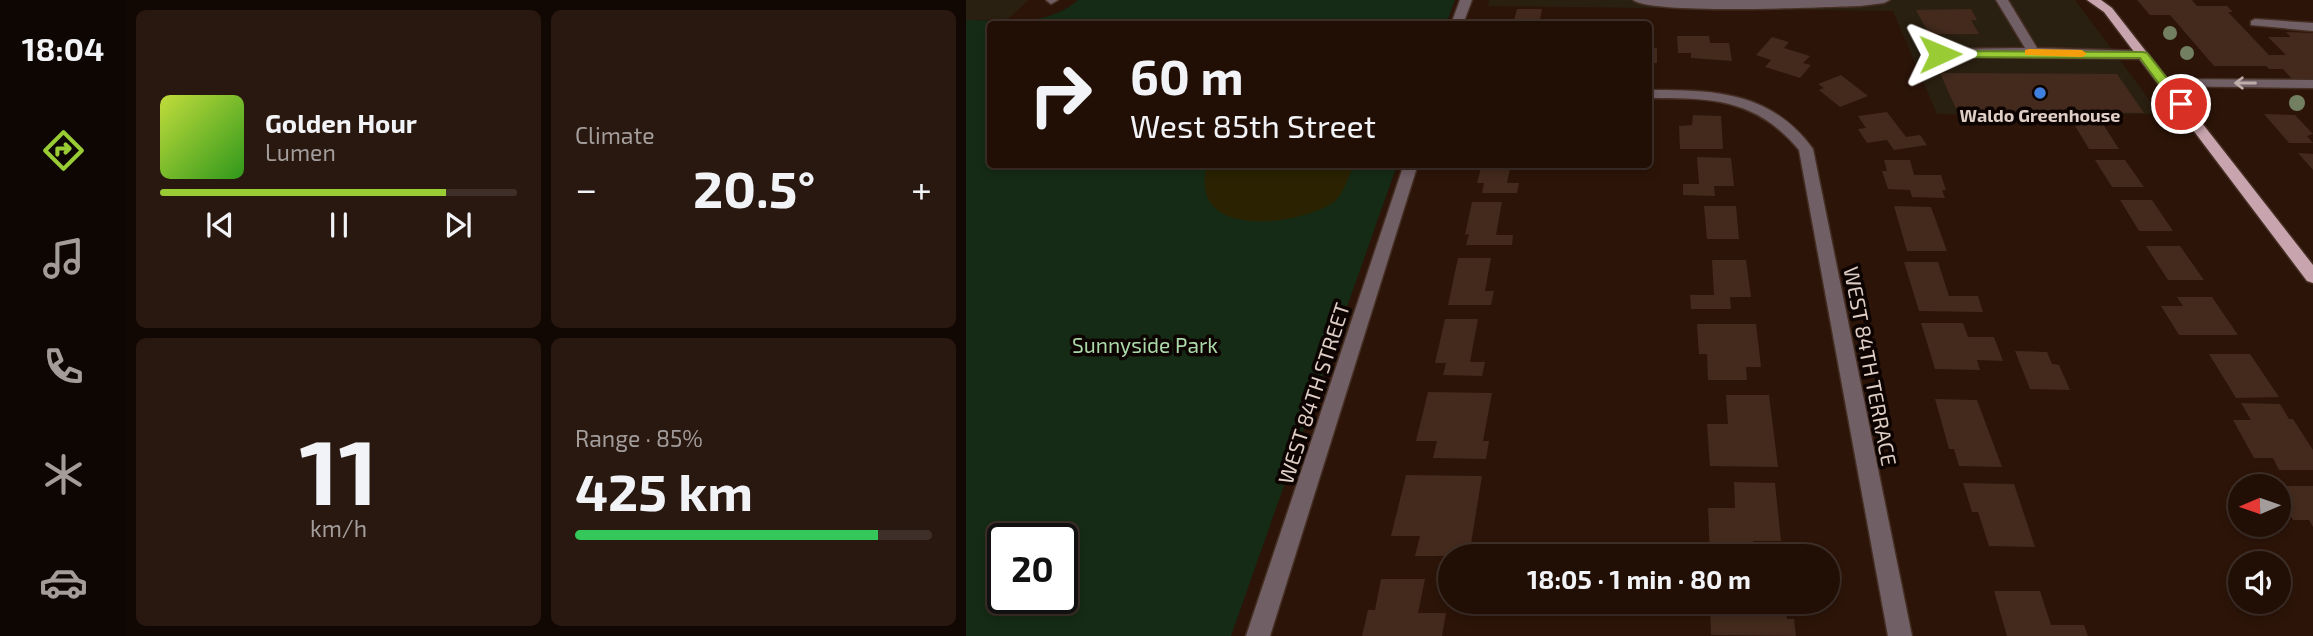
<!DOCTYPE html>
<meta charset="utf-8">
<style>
body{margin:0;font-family:"Exo 2",sans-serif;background:#291810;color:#f1f3f6;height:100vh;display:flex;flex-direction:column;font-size:26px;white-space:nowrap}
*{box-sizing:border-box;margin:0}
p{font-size:23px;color:#a29c9b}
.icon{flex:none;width:38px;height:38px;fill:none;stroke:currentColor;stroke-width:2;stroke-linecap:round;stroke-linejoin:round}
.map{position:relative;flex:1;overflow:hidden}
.panel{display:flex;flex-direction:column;gap:10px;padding:10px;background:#120803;width:840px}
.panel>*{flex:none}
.hud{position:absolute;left:21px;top:21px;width:665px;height:147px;border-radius:7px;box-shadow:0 4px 10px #0003,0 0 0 2px #3e2f28;background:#210f06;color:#f1f3f6;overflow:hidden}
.needle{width:46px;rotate:268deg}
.tools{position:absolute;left:1262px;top:474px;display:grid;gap:14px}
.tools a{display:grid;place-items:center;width:63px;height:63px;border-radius:50%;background:#210f06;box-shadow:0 4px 10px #0003,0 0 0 2px #3e2f28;font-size:35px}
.speed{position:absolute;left:21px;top:523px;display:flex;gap:14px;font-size:35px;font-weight:700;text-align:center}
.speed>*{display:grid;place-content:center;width:91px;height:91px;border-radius:50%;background:#210f06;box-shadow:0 4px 10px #0003,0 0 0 2px #3e2f28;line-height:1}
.speed .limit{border:4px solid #111;border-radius:10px;background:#fff;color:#111}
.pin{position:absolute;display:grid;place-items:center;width:60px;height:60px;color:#fff;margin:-30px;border:4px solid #fff;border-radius:50%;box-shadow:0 2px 7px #0007}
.me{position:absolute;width:77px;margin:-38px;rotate:89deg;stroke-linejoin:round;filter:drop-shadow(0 0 5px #0008)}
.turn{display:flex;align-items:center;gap:24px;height:147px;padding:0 28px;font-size:32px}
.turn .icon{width:91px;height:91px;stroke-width:2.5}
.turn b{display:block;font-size:49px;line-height:60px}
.big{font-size:52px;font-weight:700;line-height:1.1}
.panel .widget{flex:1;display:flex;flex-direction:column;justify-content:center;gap:10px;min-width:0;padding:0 24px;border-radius:10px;background:#291810}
.panel .dial{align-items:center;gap:0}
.dial b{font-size:91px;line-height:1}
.song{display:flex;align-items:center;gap:21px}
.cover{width:84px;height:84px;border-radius:10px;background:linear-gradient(135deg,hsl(70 70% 55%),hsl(110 70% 35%))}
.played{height:7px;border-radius:4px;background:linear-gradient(90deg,#99cb35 80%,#3e2f28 80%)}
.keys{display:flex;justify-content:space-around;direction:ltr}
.heat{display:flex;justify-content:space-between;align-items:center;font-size:38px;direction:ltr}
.charge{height:10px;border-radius:5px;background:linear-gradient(90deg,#34c759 85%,#3e2f28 0)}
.panel .tiles{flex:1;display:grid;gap:10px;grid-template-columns:repeat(2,1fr)}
.trip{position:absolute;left:472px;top:544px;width:402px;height:70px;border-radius:35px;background:#210f06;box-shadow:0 4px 10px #0003,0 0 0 2px #3e2f28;font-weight:700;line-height:70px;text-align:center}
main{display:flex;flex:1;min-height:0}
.tab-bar{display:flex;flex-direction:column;width:126px;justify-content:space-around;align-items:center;background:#0d0602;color:#a29c9b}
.tab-bar .icon{width:49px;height:49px}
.tab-bar .active{color:#99cb35}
.tab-bar b{font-size:32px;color:#f1f3f6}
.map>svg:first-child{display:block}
.commercial{fill:#2a2011}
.green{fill:#152b15;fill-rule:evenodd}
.sand{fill:#2a2201}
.building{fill:#432a1d}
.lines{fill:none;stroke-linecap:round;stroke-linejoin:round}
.minor-casing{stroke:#452e23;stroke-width:3}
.major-casing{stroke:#452e23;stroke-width:3}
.minor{fill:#705f64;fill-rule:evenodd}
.major{fill:#c8a5ae;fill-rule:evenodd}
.tree{fill:#728061}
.oneway{stroke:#beada9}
.route{fill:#99cb35;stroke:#638422;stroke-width:2}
.slow{fill:#f59e0b}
.shop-dot{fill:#3f7fe0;stroke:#0d0402;stroke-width:2.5}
.labels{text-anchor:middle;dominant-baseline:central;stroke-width:7;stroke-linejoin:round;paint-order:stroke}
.far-poi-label{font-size:18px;font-weight:bold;fill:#dfcec6;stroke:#0d0402}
.park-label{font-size:21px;fill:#abd9a9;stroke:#0d0402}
.street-label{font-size:21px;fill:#dfcec6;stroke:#0d0402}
</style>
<main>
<nav class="tab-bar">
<b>18:04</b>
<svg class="icon active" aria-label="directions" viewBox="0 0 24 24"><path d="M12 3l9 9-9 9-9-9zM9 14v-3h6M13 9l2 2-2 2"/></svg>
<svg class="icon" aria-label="music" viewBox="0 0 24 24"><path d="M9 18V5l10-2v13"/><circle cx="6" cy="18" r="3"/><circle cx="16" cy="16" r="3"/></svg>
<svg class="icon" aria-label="phone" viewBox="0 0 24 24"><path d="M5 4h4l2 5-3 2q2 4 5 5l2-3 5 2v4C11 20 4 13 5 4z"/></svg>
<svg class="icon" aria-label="climate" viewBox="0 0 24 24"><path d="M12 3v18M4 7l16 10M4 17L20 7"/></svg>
<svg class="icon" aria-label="car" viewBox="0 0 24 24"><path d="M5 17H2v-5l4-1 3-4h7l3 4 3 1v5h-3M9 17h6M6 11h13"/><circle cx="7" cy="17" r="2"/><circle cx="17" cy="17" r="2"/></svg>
</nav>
<section class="panel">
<div class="tiles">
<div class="widget">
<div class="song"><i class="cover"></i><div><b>Golden Hour</b><p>Lumen</p></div></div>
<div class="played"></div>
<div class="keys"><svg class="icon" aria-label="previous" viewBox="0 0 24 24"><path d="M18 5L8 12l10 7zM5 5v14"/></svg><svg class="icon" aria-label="pause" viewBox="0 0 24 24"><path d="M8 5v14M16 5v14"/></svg><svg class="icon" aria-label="next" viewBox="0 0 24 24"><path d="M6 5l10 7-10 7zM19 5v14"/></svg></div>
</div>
<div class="widget"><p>Climate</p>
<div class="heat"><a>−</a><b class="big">20.5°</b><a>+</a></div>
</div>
<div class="widget dial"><b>11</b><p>km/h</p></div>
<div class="widget"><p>Range · 85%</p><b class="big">425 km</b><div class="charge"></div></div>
</div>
</section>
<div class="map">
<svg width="1347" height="636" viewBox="0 0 1347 636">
<rect width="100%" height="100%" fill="#2c1408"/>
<path class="commercial" d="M 0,0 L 63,0 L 41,20 L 0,20 Z
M 523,0 L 1109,0 L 1194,114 L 971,114 L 927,11 L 522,6 Z"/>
<path class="green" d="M 112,0 L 489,0 L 480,24 L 24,24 L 24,164 L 431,165 L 265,636 L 0,636 L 0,20 C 41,20 79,28 112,0 ZM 37,539 L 96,539 L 96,598 L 37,598 Z"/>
<path class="sand" d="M 242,165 L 242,164 L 388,165 C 383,175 377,195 368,202 C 341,221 256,236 241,196 C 238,186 237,174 242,165 Z"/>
<path class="building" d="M 1171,0 L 1226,0 L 1231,6 L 1261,6 L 1267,12 L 1262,12 L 1303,55 L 1320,55 L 1302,37 L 1325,37 L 1320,32 L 1347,33 L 1347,79 L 1326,79 L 1317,69 L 1303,69 L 1300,66 L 1248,66 L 1204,15 L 1184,15 Z
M 551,9 L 576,9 L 573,24 L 547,24 Z
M 1005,9 L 1011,20 L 1005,20 L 1013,34 L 963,34 L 950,10 Z
M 711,36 L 743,36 L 744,43 L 763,43 L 766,61 L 725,58 L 725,53 L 712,53 Z
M 806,37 L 823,42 L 818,48 L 844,56 L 837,63 L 845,65 L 834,78 L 799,67 L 805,60 L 790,55 Z
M 682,48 L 691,48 L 691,63 L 682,63 Z
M 974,73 L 1151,74 L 1178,113 L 991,111 Z
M 875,75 L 902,96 L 874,107 L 853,90 L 858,88 L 852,84 Z
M 921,112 L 940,137 L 954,135 L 961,145 L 928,150 L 921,140 L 901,143 L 892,129 L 900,128 L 892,116 Z
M 1298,114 L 1329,115 L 1347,134 L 1341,136 L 1347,143 L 1323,143 Z
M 727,115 L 755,116 L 757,149 L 714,149 L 713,126 L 726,125 Z
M 1108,124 L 1137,124 L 1153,149 L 1123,149 Z
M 1332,153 L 1347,154 L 1347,170 Z
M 731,157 L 765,158 L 768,186 L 748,186 L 749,196 L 717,195 L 717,184 L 733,184 Z
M 918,160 L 944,160 L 948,175 L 975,175 L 980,190 L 976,190 L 979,198 L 946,197 L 944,190 L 922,189 L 916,171 L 921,171 Z
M 1129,160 L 1159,160 L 1178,187 L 1146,187 Z
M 516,164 L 545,164 L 541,183 L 553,183 L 551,193 L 516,193 L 518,183 L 511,183 Z
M 1154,200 L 1186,200 L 1207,231 L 1173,231 Z
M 506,202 L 536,202 L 530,235 L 547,235 L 546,245 L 500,245 L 503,234 L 499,235 Z
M 738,206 L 770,206 L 773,239 L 741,239 Z
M 928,206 L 965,207 L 981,251 L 941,251 Z
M 1180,246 L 1214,246 L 1238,280 L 1202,280 Z
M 492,258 L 525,258 L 519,291 L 528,291 L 525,305 L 482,305 Z
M 746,260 L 780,260 L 785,297 L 764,297 L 765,309 L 725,309 L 724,295 L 748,295 Z
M 938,262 L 972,262 L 983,296 L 1012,296 L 1017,312 L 953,311 Z
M 1211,297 L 1246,297 L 1272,335 L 1213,335 L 1195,306 L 1217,306 Z
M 479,319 L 512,319 L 504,362 L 519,362 L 516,376 L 477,375 L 480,363 L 469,363 Z
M 955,323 L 997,323 L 1002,337 L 1028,337 L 1037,361 L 1011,360 L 1014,370 L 969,369 Z
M 731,324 L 790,324 L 795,367 L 780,367 L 781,380 L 742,380 L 741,354 L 733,354 Z
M 1049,351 L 1081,352 L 1086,364 L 1093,365 L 1104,390 L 1064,389 Z
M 1243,354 L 1284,354 L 1313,397 L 1270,398 Z
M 462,392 L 526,393 L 517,441 L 523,441 L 520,459 L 467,458 L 471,441 L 450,441 Z
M 760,395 L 803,395 L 812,467 L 744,466 L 741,424 L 762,424 Z
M 969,399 L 1011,400 L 1036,467 L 993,466 L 988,449 L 983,449 Z
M 1275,403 L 1314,404 L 1323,419 L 1327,419 L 1347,450 L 1347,470 L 1313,470 L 1307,458 L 1288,458 L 1267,420 L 1285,420 Z
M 440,475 L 516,476 L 503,556 L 449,556 L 454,536 L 425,536 Z
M 768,482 L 809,483 L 815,541 L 787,541 L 789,556 L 744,556 L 742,508 L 769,508 Z
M 997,483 L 1048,484 L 1069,547 L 1023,546 L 1012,512 L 1006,512 Z
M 1316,486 L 1347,486 L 1347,527 L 1343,520 L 1327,520 L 1313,496 L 1322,497 Z
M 415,579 L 459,579 L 452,613 L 480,613 L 476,636 L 396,636 L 402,610 L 409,610 Z
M 1028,591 L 1074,591 L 1085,625 L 1118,625 L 1122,636 L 1041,636 Z
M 776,602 L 819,602 L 821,619 L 828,619 L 830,636 L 745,635 L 744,603 Z"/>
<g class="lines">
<g class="minor-casing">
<path id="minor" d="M 80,0 L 92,0 L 85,4 Z
M 494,0 L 506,0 L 497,24 L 485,24 Z
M 667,0 L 924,0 L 918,3 L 894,6 C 857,7 688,15 667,0 Z
M 1030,0 L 1042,0 L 1071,48 L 1177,51 L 1183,55 L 1177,59 L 970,56 L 968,53 L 974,49 L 1059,48 Z
M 1289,19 L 1347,23 L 1347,31 L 1285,25 L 1285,21 Z
M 1198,79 L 1347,80 L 1347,88 L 1193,86 L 1192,83 Z
M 682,90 C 748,90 805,91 847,149 L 946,636 L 922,636 L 833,150 C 790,98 745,98 682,98 Z
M 438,164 L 452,164 L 304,636 L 280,636 Z"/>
</g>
<g class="major-casing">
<path id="major" d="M 1121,0 L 1135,0 L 1146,8 L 1347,265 L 1347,283 L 1341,281 L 1138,12 Z"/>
</g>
<use href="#minor" class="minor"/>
<use href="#major" class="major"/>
</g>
<g class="tree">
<circle cx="1204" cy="33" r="7"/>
<circle cx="1221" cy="53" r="7"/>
<circle cx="1331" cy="103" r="8"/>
</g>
<defs><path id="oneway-shaft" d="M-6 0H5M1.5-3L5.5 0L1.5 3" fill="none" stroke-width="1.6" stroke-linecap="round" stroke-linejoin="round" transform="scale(1.75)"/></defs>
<use class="oneway" href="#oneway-shaft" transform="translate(1279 83) rotate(-180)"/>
<path class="route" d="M 970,51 L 1177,52 L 1181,53 L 1221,104 L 1210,107 L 1174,58 L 974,57 L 969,54 Z"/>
<path class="slow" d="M 1063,49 L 1116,50 L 1121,54 L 1116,57 L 1059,55 L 1059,50 Z"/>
<circle class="shop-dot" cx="1074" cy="93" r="7"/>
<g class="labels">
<g class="far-poi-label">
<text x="1074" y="115">Waldo Greenhouse</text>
</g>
<g class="park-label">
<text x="179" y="344">Sunnyside Park</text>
</g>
<g class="street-label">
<text transform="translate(905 366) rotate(79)">WEST 84TH TERRACE</text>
<text transform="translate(347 393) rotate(-72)">WEST 84TH STREET</text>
</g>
</g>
</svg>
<div class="tools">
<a><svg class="needle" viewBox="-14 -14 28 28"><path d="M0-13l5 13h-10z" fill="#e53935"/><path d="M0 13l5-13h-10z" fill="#a29c9b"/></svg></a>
<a><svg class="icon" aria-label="sound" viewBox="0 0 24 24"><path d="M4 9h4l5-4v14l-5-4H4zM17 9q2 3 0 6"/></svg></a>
</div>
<div class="speed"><div class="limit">20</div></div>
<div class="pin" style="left:1215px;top:104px;background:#d93025"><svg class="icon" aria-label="arrive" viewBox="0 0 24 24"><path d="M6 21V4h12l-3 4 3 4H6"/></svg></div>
<svg class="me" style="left:974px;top:54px" viewBox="-20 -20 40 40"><path d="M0-17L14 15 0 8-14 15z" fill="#99cb35" stroke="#fff" stroke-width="4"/></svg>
<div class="trip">18:05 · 1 min · 80 m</div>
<div class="hud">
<div class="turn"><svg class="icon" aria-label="right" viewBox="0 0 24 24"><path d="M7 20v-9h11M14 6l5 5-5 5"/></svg><div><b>60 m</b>West 85th Street</div></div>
</div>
</div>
</main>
